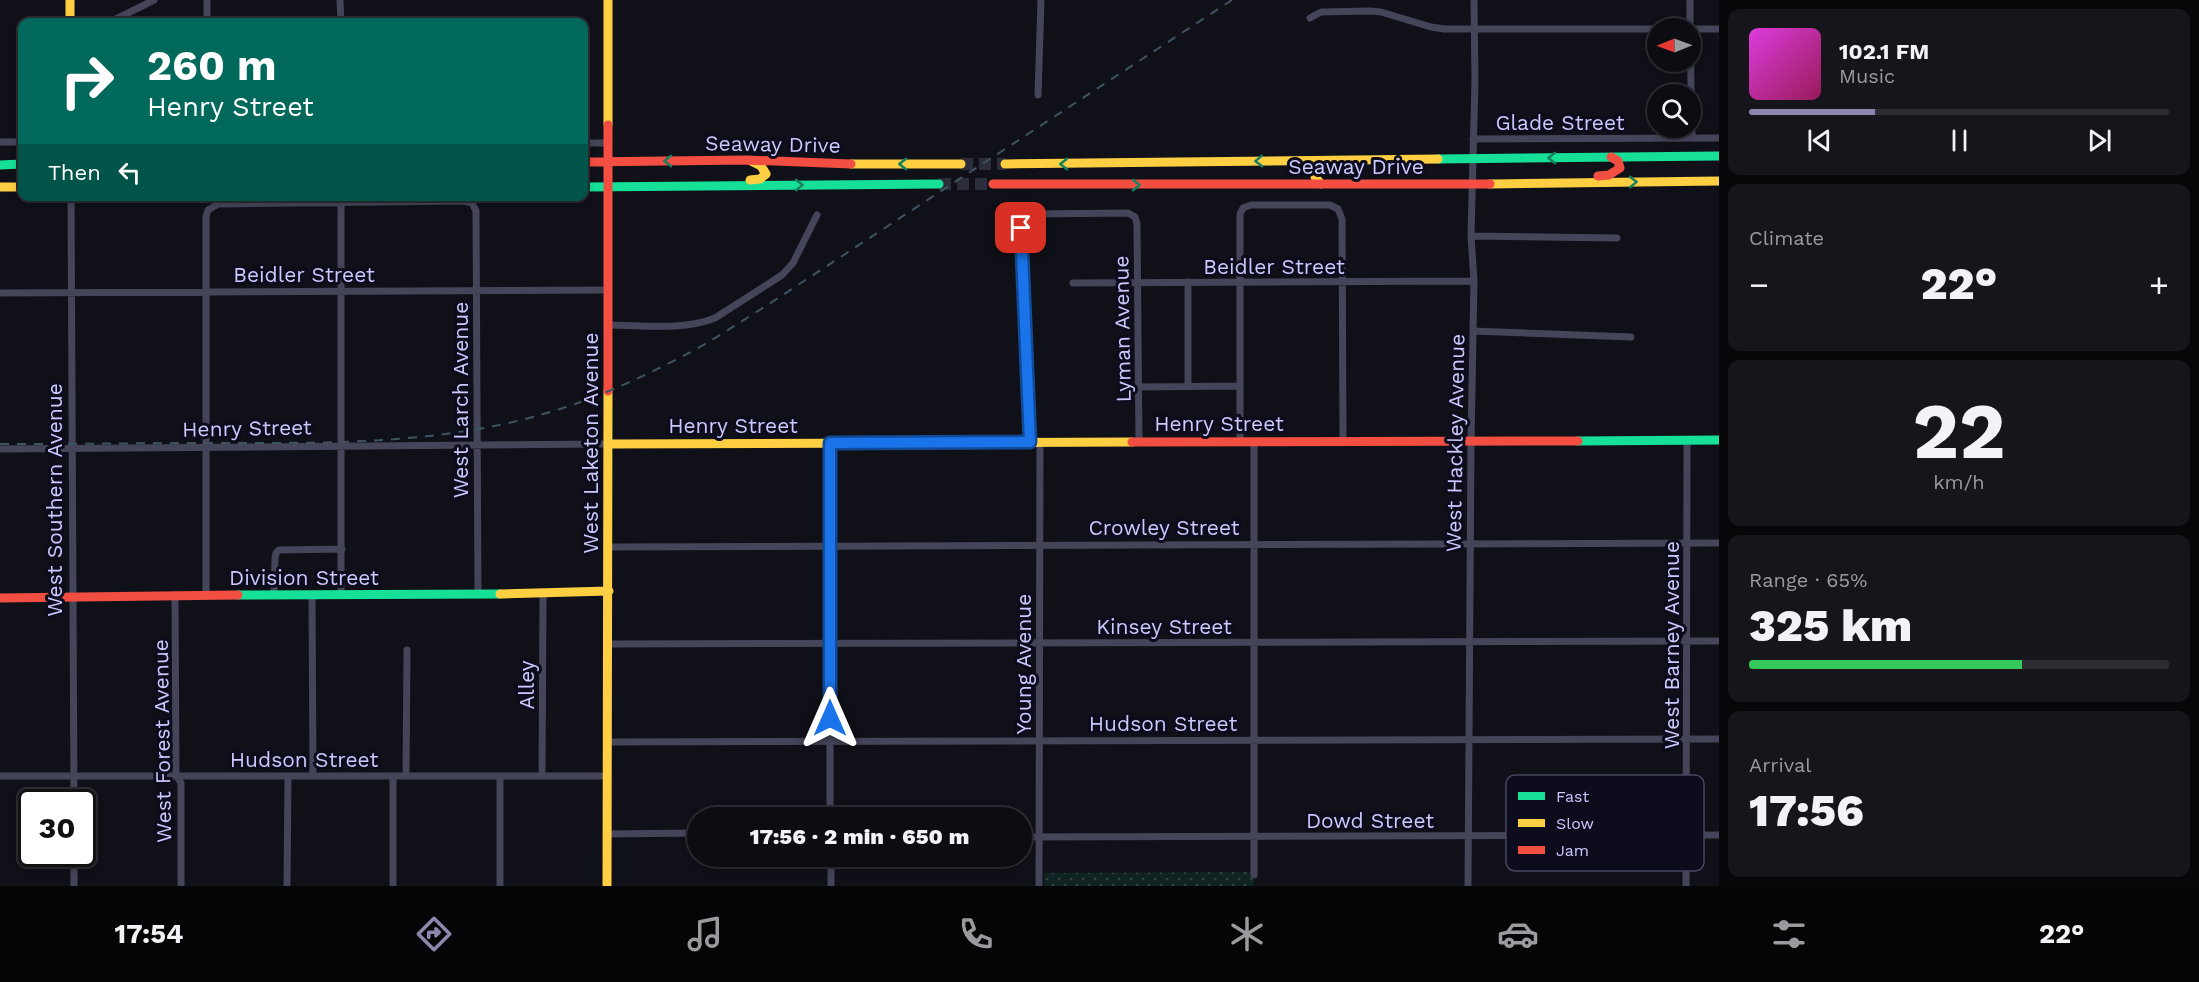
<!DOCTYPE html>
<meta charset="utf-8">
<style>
body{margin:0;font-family:"Work Sans",sans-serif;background:#15151b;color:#f1f3f6;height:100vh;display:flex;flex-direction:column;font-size:22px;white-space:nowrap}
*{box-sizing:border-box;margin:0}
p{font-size:20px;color:#9a9b9f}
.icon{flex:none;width:33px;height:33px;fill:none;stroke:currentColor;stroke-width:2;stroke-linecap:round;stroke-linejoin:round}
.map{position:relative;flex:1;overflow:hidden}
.details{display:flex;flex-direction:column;gap:9px;padding:9px;background:#07070a;width:480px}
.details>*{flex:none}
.guide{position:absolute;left:18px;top:18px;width:570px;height:183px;border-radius:12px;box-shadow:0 3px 9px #0003,0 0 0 2px #2c2c32;background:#00695c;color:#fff;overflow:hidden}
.needle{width:39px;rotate:269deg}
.tools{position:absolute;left:1647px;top:18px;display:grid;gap:12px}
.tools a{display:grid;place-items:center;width:54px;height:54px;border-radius:50%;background:#0c0c12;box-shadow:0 3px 9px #0003,0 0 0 2px #2c2c32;font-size:30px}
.speed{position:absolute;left:18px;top:789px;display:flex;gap:12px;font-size:30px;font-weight:700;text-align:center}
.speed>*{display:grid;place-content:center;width:78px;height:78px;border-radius:50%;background:#0c0c12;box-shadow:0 3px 9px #0003,0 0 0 2px #2c2c32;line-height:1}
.speed .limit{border:3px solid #111;border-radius:9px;background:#fff;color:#111}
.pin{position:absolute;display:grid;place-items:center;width:51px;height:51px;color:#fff;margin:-26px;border-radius:12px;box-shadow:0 3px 9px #0006}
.me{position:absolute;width:66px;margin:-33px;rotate:0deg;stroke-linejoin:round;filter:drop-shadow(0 0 4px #0008)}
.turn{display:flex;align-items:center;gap:21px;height:126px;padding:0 30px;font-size:27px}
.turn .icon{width:78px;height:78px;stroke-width:2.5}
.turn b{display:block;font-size:42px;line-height:51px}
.then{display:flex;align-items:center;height:57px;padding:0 30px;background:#0003;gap:12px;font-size:22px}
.big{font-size:45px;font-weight:800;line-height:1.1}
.details .card{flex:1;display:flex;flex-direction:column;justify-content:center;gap:9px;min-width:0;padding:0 21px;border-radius:12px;background:#15151b}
.details .dial{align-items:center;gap:0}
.dial b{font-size:78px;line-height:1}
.song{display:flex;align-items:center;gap:18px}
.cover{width:72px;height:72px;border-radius:9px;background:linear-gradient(135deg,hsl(300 70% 55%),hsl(330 70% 35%))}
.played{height:6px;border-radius:3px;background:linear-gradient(90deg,#8a88ad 30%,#2c2c32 30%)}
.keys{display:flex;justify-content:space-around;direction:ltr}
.heat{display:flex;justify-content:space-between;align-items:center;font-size:33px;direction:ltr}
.charge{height:9px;border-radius:4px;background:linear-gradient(90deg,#34c759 65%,#2c2c32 0)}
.trip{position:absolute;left:687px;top:807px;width:345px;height:60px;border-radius:30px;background:#0c0c12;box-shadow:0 3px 9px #0003,0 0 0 2px #2c2c32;font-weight:800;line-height:60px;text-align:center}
.tab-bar{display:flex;height:96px;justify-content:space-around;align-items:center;background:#050507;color:#9a9b9f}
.tab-bar .icon{width:42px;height:42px}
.tab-bar .active{color:#8a88ad}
.tab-bar b{font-size:27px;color:#f1f3f6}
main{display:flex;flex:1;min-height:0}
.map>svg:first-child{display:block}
.grass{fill:url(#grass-dots)}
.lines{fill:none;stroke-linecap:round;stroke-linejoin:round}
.highway-tunnel{stroke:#2c2c3a;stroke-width:12;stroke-dasharray:12 6;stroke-linecap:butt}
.street{stroke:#444559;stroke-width:7}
.fast{stroke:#16e098;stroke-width:9}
.slow{stroke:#ffcf43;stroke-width:9}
.jam{stroke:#f24e42;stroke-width:9}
.rail{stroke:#3e5560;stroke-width:2;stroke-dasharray:9 8;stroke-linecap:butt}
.oneway{stroke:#128160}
.route-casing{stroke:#114b97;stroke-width:15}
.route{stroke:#1a73e8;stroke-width:10}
.labels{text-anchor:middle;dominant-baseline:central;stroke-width:6;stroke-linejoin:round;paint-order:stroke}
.street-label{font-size:21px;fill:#cbc9fd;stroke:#0d0c1c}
.key{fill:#0d0c1c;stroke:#464560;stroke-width:1.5}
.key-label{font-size:16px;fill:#cbc9fd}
</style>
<main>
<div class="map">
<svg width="1719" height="886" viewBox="0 0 1719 886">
<defs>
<pattern id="grass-dots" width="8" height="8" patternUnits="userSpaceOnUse" patternTransform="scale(1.5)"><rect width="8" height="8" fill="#0f2322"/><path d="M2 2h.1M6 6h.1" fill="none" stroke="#314243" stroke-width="1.8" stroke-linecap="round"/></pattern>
</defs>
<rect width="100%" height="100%" fill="#101018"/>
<path class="grass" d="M 1254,872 L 1254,886 L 1044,886 L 1044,873 Z"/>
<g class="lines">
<path class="highway-tunnel" d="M 961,164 L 1005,164
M 939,184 L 993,184"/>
<path class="street" d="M 207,0 L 207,22
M 340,0 L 341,22
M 1690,0 L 1690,28
M 1310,18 L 1321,12 L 1370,11 L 1381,12 L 1431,27 L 1444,29 L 1658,29
M 110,22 L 154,0
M 1690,29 L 1719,29
M 1690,31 L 1692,138
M 1038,95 L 1041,0
M 1473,139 L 1719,138
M 0,142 L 22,142
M 584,143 L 609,143
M 71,196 L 74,802
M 1471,236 L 1617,238
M 1073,283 L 1474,281
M 0,293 L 608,290
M 608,325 C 642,325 683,331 715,318 L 782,275 L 793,263 L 817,215
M 1473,331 L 1631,337
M 1188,386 L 1188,282
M 1139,387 L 1240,386
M 1240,441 L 1240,214 L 1243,208 L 1251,205 L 1330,205 L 1338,209 L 1342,219 L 1343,441
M 1030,442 L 1021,228 L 1025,219 L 1031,214 L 1128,213 L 1135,217 L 1137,224 L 1139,441
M 830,443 L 830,818
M 0,449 L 609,444
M 608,547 L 1719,543
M 341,594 L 341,202
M 175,595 L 176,775 L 181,783 L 181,886
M 206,595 L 206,217 L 208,210 L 218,204 L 464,201 L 472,203 L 476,211 L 478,595
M 274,595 L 275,558 L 276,553 L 279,550 L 342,549
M 312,595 L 313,776
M 609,644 L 1719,641
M 608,742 L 1719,739
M 0,776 L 608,776
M 393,776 L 393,886
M 406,776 L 407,650
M 542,776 L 543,594
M 607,834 L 698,833
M 1022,837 L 1719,835
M 74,854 L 74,886
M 831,856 L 831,886
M 1254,875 L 1254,442
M 287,886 L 288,776
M 500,886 L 500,777
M 1039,886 L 1040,441
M 1468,886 L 1471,441 L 1474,281 L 1471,236 L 1475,81 L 1474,0
M 1686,886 L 1687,441"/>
<path class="fast" d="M 1438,159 L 1719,156
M 0,165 L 22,164
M 584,187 L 939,184
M 1578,441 L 1719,440
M 238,595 L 500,594"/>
<path class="slow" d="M 70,0 L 70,22
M 608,125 L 608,0
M 851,164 L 961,164
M 1005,164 L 1438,159
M 750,180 L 760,179 L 766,174 L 761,166 L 751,161
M 1321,184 L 1315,177 L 1316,170 L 1320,167 L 1333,166
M 1490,184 L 1719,181
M 0,187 L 22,187
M 609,444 L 1132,442
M 500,594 L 609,591
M 607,886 L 608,391"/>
<path class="jam" d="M 584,162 L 747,160 L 851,164
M 1598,176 L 1609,175 L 1620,168 L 1618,161 L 1611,157
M 993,184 L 1490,184
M 608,391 L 608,125
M 1132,442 L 1578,441
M 0,598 L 238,595"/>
<path class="rail" d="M 0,444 C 76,444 151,443 227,443 C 340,443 451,444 560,409 C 604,395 647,375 689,353 C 715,339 740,322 766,306 L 1232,0"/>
</g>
<defs><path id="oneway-chevron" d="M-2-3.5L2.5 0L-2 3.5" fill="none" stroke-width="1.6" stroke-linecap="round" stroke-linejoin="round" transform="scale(1.5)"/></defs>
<g class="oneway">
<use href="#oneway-chevron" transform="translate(1552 158) rotate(179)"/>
<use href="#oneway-chevron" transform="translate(668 161) rotate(179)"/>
<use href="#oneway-chevron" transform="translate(1259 161) rotate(179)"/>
<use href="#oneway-chevron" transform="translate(903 164) rotate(-180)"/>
<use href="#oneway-chevron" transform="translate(1064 164) rotate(180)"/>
<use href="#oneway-chevron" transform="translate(1633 182) rotate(-1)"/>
<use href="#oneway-chevron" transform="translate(799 185) rotate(-1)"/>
<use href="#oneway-chevron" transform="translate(1136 185)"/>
</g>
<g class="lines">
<g class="route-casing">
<path id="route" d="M 830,718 L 830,443 L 1030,442 L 1021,228"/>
</g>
<use href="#route" class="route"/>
</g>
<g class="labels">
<g class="street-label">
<text x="1560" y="122">Glade Street</text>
<text transform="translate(773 144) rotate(1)">Seaway Drive</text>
<text x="1356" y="166">Seaway Drive</text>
<text x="1274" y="266">Beidler Street</text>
<text x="304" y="274">Beidler Street</text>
<text transform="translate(1122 329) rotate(-91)">Lyman Avenue</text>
<text transform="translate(460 400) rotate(-90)">West Larch Avenue</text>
<text x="1219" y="423">Henry Street</text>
<text x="733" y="425">Henry Street</text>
<text transform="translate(247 428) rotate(-1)">Henry Street</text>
<text transform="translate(590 443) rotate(-90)">West Laketon Avenue</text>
<text transform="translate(1455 443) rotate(-89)">West Hackley Avenue</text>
<text transform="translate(54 500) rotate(-90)">West Southern Avenue</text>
<text x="1164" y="527">Crowley Street</text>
<text x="304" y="577">Division Street</text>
<text x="1164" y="626">Kinsey Street</text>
<text transform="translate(1671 645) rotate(-90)">West Barney Avenue</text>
<text transform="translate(1023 664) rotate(-90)">Young Avenue</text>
<text transform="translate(526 685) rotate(-90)">Alley</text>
<text x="1163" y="723">Hudson Street</text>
<text transform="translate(162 741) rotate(-91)">West Forest Avenue</text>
<text x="304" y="759">Hudson Street</text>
<text x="1370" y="820">Dowd Street</text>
</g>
</g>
<rect x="1506" y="775" width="198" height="96" rx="9" class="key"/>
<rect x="1518" y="792" width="27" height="8" fill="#16e098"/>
<rect x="1518" y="819" width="27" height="8" fill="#ffcf43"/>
<rect x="1518" y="846" width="27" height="8" fill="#f24e42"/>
<g class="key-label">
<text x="1556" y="802">Fast</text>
<text x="1556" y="829">Slow</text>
<text x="1556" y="856">Jam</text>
</g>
</svg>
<div class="tools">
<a><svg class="needle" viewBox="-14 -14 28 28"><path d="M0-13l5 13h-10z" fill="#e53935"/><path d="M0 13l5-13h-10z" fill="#9a9b9f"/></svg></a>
<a><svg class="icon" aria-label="search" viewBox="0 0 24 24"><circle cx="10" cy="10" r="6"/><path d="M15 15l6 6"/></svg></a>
</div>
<div class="speed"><div class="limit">30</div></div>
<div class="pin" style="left:1021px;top:228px;background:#d93025"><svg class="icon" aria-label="arrive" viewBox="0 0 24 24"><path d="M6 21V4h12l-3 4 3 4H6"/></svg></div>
<svg class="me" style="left:830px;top:718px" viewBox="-20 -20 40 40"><path d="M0-17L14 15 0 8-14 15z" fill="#1a73e8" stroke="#fff" stroke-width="4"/></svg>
<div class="trip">17:56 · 2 min · 650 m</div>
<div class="guide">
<div class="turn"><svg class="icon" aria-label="right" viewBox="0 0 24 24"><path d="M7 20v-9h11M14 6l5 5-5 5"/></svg><div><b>260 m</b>Henry Street</div></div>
<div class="then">Then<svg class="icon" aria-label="left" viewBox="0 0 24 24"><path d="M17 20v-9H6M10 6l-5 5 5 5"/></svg></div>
</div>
</div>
<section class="details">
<div class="card">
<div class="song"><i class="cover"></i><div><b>102.1 FM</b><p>Music</p></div></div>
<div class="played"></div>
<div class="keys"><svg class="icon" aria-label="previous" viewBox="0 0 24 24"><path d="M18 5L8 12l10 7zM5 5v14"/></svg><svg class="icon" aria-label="pause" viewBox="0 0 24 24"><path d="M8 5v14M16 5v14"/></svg><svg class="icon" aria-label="next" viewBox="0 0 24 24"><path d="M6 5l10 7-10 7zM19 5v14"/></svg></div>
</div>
<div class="card"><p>Climate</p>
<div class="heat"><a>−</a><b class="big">22°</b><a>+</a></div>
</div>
<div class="card dial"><b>22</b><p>km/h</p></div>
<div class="card"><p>Range · 65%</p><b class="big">325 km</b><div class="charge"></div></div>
<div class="card"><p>Arrival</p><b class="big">17:56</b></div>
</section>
</main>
<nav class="tab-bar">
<b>17:54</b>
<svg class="icon active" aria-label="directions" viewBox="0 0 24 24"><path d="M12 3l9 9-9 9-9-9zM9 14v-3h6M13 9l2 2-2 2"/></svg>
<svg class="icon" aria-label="music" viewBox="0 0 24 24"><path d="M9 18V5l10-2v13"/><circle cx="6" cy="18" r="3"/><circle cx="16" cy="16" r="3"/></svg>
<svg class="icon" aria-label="phone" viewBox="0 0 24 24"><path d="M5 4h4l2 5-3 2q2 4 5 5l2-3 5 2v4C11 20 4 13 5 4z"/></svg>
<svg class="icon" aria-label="climate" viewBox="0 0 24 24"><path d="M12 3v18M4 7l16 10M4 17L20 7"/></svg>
<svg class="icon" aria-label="car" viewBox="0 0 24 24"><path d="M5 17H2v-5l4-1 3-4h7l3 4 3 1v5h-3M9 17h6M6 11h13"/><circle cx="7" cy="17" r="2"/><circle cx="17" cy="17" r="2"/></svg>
<svg class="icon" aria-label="filters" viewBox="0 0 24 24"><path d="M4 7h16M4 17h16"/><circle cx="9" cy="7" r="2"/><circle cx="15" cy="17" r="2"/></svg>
<b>22°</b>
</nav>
